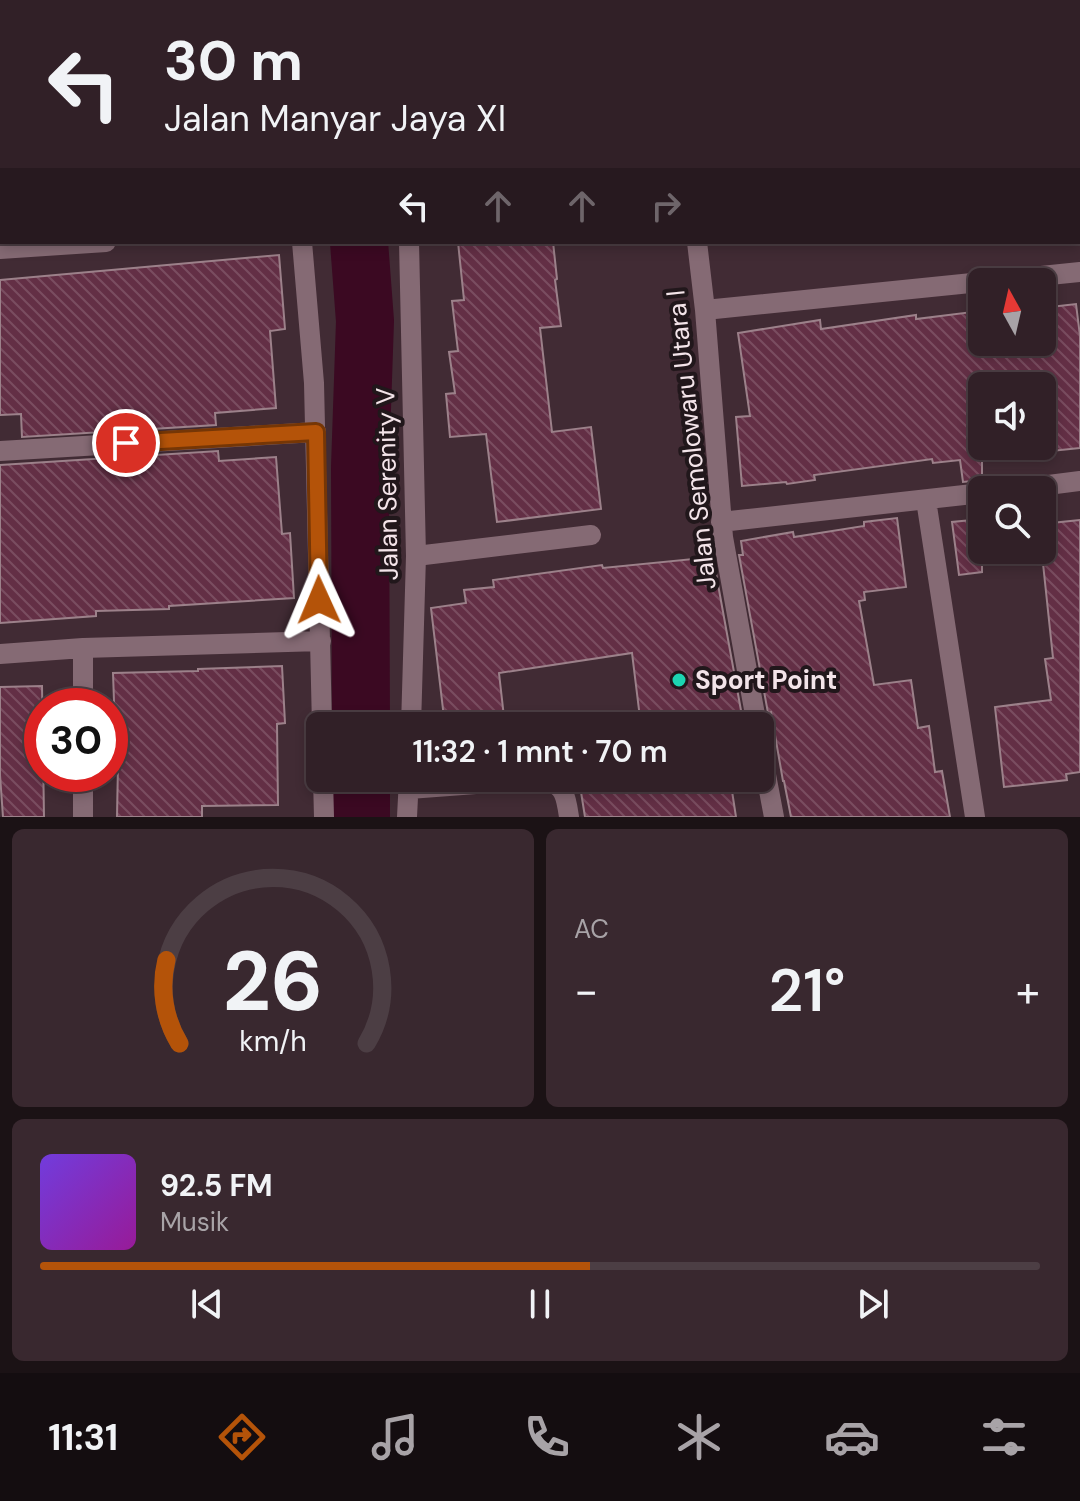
<!DOCTYPE html>
<html lang="id">
<meta charset="utf-8">
<style>
body{margin:0;font-family:"DM Sans",sans-serif;background:#39282f;color:#f1f3f6;height:100vh;display:flex;flex-direction:column;font-size:30px;white-space:nowrap}
*{box-sizing:border-box;margin:0}
p{font-size:26px;color:#a8a3a7}
.icon{flex:none;width:44px;height:44px;fill:none;stroke:currentColor;stroke-width:2;stroke-linecap:round;stroke-linejoin:round}
.map{position:relative;height:817px;overflow:hidden}
.sheet{display:flex;flex-direction:column;gap:12px;padding:12px;background:#1b1215;flex:1}
.sheet>*{flex:none}
.banner{position:absolute;left:0px;top:0px;width:1080px;height:244px;box-shadow:0 4px 12px #0003,0 0 0 2px #4c3e44;background:#312027;color:#f1f3f6;overflow:hidden}
.needle{width:52px;rotate:352deg}
.tools{position:absolute;left:968px;top:268px;display:grid;gap:16px}
.tools a{display:grid;place-items:center;width:88px;height:88px;border-radius:12px;background:#312027;box-shadow:0 4px 12px #0003,0 0 0 2px #4c3e44;font-size:40px}
.speed{position:absolute;left:24px;top:688px;display:flex;gap:16px;font-size:40px;font-weight:700;text-align:center}
.speed>*{display:grid;place-content:center;width:104px;height:104px;border-radius:50%;background:#312027;box-shadow:0 4px 12px #0003,0 0 0 2px #4c3e44;line-height:1}
.speed .limit{border:12px solid #d22;background:#fff;color:#111}
.pin{position:absolute;display:grid;place-items:center;width:68px;height:68px;color:#fff;margin:-34px;border:4px solid #fff;border-radius:50%;box-shadow:0 2px 8px #0007}
.me{position:absolute;width:88px;margin:-44px;rotate:359deg;stroke-linejoin:round;filter:drop-shadow(0 0 6px #0008)}
.turn{display:flex;align-items:center;gap:28px;height:168px;padding:0 32px;font-size:36px}
.turn .icon{width:104px;height:104px;stroke-width:2.5}
.turn b{display:block;font-size:56px;line-height:68px}
.lanes{display:flex;align-items:center;height:76px;padding:0 32px;background:#0003;justify-content:center;gap:40px;direction:ltr}
.lanes .off{opacity:.35}
.big{font-size:60px;font-weight:600;line-height:1.1}
.sheet .widget{flex:1;display:flex;flex-direction:column;justify-content:center;gap:12px;min-width:0;padding:0 28px;border-radius:12px;background:#39282f}
.sheet .dial{align-items:center;gap:0}
.dial svg{height:208px;overflow:visible;fill:none;stroke:#4c3e44;stroke-width:7;stroke-linecap:round;text-anchor:middle}
.dial text{fill:#f1f3f6;stroke:none}
.song{display:flex;align-items:center;gap:24px}
.cover{width:96px;height:96px;border-radius:12px;background:linear-gradient(135deg,hsl(260 70% 55%),hsl(300 70% 35%))}
.played{height:8px;border-radius:4px;background:linear-gradient(90deg,#b45309 55%,#4c3e44 55%)}
.keys{display:flex;justify-content:space-around;direction:ltr}
.heat{display:flex;justify-content:space-between;align-items:center;font-size:44px;direction:ltr}
.sheet .tiles{flex:1;display:grid;gap:12px;grid-template-columns:1fr 1fr}
.widget:last-child{grid-column:span 2}
.trip{position:absolute;left:306px;top:712px;width:468px;height:80px;border-radius:12px;background:#312027;box-shadow:0 4px 12px #0003,0 0 0 2px #4c3e44;font-weight:600;line-height:80px;text-align:center}
.tabs{display:flex;height:128px;justify-content:space-around;align-items:center;background:#140d10;color:#a8a3a7}
.tabs .icon{width:56px;height:56px}
.tabs .active{color:#b45309}
.tabs b{font-size:36px;color:#f1f3f6}
.map>svg:first-child{display:block}
.lines{fill:none;stroke-linecap:round;stroke-linejoin:round}
.river{stroke:#3b0922;stroke-width:58}
.building{fill:url(#building-back-hatch);stroke:#9c818a;stroke-width:2}
.minor{stroke:#856a74;stroke-width:20}
.route-casing{stroke:#753606;stroke-width:20}
.route{stroke:#b45309;stroke-width:14}
.poi-dot{fill:#1cd5b1;stroke:#21171b;stroke-width:3}
.labels{text-anchor:middle;dominant-baseline:central;stroke-width:8;stroke-linejoin:round;paint-order:stroke}
.street-label{font-size:26px;fill:#f3e4e9;stroke:#21171b}
.poi-label{font-size:26px;font-weight:bold;fill:#f3e4e9;stroke:#21171b;text-anchor:start}
</style>
<div class="map">
<svg width="1080" height="817" viewBox="0 0 1080 817">
<defs>
<pattern id="building-back-hatch" width="6" height="6" patternUnits="userSpaceOnUse" patternTransform="scale(2)"><rect width="6" height="6" fill="#632f45"/><path d="M-1 5l2 2M0 0l6 6M5-1l2 2" fill="none" stroke="#7a4d60"/></pattern>
</defs>
<rect width="100%" height="100%" fill="#412b34"/>
<g class="lines">
<path class="river" d="M 344,2 L 344,0
M 359,242 L 365,321 L 360,467 L 361,726
M 361,778 L 361,817"/>
</g>
<path class="building" d="M 458,242 L 553,242 L 557,279 L 555,280 L 561,326 L 540,328 L 552,432 L 591,427 L 601,509 L 497,522 L 486,434 L 450,437 L 446,394 L 455,393 L 449,352 L 458,351 L 452,301 L 464,300 Z
M 279,255 L 285,329 L 270,331 L 276,408 L 215,413 L 216,425 L 22,437 L 21,414 L 0,415 L 0,280 Z
M 1076,304 L 1080,336 L 1080,448 L 1042,452 L 1042,386 L 982,386 L 982,480 L 963,482 L 960,460 L 933,463 L 932,459 L 814,475 L 815,480 L 787,484 L 786,482 L 742,486 L 736,417 L 750,416 L 738,333 L 820,320 L 821,329 L 916,315 L 916,319 L 972,312 L 976,342 L 1042,342 L 1042,308 Z
M 218,451 L 219,461 L 276,457 L 282,534 L 290,533 L 294,598 L 169,606 L 169,609 L 96,611 L 96,616 L 0,623 L 0,465 Z
M 897,518 L 906,587 L 864,592 L 865,600 L 859,601 L 874,685 L 911,680 L 918,728 L 929,726 L 935,772 L 942,771 L 950,817 L 791,817 L 784,781 L 783,781 L 771,712 L 768,713 L 739,555 L 743,555 L 741,541 L 793,532 L 794,537 L 864,526 L 864,522 Z
M 982,519 L 982,572 L 959,575 L 952,522 Z
M 1080,520 L 1080,772 L 1066,774 L 1067,780 L 1004,787 L 995,707 L 1051,700 L 1045,659 L 1053,658 L 1042,554 L 1042,524 Z
M 713,557 L 742,716 L 658,726 L 641,726 L 632,653 L 499,673 L 505,726 L 445,726 L 431,608 L 466,603 L 464,590 L 494,587 L 493,580 L 602,565 L 603,568 Z
M 282,666 L 285,723 L 277,724 L 278,805 L 202,806 L 202,817 L 117,817 L 118,764 L 112,764 L 112,729 L 115,729 L 113,673 L 198,671 L 198,669 Z
M 42,686 L 44,817 L 3,817 L 0,775 L 0,687 Z
M 654,778 L 730,778 L 736,817 L 585,817 L 581,792 L 654,780 Z"/>
<g class="lines">
<path class="minor" d="M 417,0 L 417,2
M 668,0 L 668,2
M 303,2 L 303,0
M 519,2 L 535,0
M 1062,2 L 1075,0
M 0,40 L 2,39
M 302,242 L 314,383 L 322,726
M 409,242 L 416,556 L 411,726
M 697,242 L 705,310 L 723,537 L 757,726
M 0,249 L 106,242
M 705,310 L 1080,272
M 0,451 L 316,432
M 1009,490 L 1080,481
M 926,500 L 975,817
M 721,522 L 982,493
M 416,556 L 591,535
M 0,654 L 83,648 L 321,641
M 83,706 L 83,648
M 760,743 L 774,817
M 323,778 L 324,817
M 409,789 L 543,779 C 565,785 566,796 569,817
M 83,817 L 83,774
M 407,817 L 409,778"/>
</g>
<g class="lines">
<g class="route-casing">
<path id="route" d="M 126,443 L 316,432 L 319,600"/>
</g>
<use href="#route" class="route"/>
</g>
<circle class="poi-dot" cx="679" cy="680" r="8"/>
<g class="labels">
<g class="street-label">
<text transform="translate(691 440) rotate(-96)">Jalan Semolowaru Utara I</text>
<text transform="translate(387 484) rotate(-91)">Jalan Serenity V</text>
</g>
<g class="poi-label">
<text x="695" y="680">Sport Point</text>
</g>
</g>
</svg>
<div class="tools">
<a><svg class="needle" viewBox="-14 -14 28 28"><path d="M0-13l5 13h-10z" fill="#e53935"/><path d="M0 13l5-13h-10z" fill="#a8a3a7"/></svg></a>
<a><svg class="icon" aria-label="sound" viewBox="0 0 24 24"><path d="M4 9h4l5-4v14l-5-4H4zM17 9q2 3 0 6"/></svg></a>
<a><svg class="icon" aria-label="search" viewBox="0 0 24 24"><circle cx="10" cy="10" r="6"/><path d="M15 15l6 6"/></svg></a>
</div>
<div class="speed"><div class="limit">30</div></div>
<div class="pin" style="left:126px;top:443px;background:#d93025"><svg class="icon" aria-label="arrive" viewBox="0 0 24 24"><path d="M6 21V4h12l-3 4 3 4H6"/></svg></div>
<svg class="me" style="left:319px;top:600px" viewBox="-20 -20 40 40"><path d="M0-17L14 15 0 8-14 15z" fill="#b45309" stroke="#fff" stroke-width="4"/></svg>
<div class="trip">11:32 · 1 mnt · 70 m</div>
<div class="banner">
<div class="turn"><svg class="icon" aria-label="left" viewBox="0 0 24 24"><path d="M17 20v-9H6M10 6l-5 5 5 5"/></svg><div><b>30 m</b>Jalan Manyar Jaya XI</div></div>
<div class="lanes"><svg class="icon" aria-label="left" viewBox="0 0 24 24"><path d="M17 20v-9H6M10 6l-5 5 5 5"/></svg><svg class="icon off" aria-label="ahead" viewBox="0 0 24 24"><path d="M12 20V5M6 11l6-6 6 6"/></svg><svg class="icon off" aria-label="ahead" viewBox="0 0 24 24"><path d="M12 20V5M6 11l6-6 6 6"/></svg><svg class="icon off" aria-label="right" viewBox="0 0 24 24"><path d="M7 20v-9h11M14 6l5 5-5 5"/></svg></div>
</div>
</div>
<section class="sheet">
<div class="tiles">
<div class="widget dial"><svg viewBox="0 0 100 80">
<path d="M14 69A42 42 0 1 1 86 69"/>
<path d="M14 69A42 42 0 0 1 9 37" stroke="#b45309"/>
<text x="50" y="56" font-size="32" font-weight="700">26</text>
<text x="50" y="72" font-size="11">km/h</text>
</svg></div>
<div class="widget"><p>AC</p>
<div class="heat"><a>−</a><b class="big">21°</b><a>+</a></div>
</div>
<div class="widget">
<div class="song"><i class="cover"></i><div><b>92.5 FM</b><p>Musik</p></div></div>
<div class="played"></div>
<div class="keys"><svg class="icon" aria-label="previous" viewBox="0 0 24 24"><path d="M18 5L8 12l10 7zM5 5v14"/></svg><svg class="icon" aria-label="pause" viewBox="0 0 24 24"><path d="M8 5v14M16 5v14"/></svg><svg class="icon" aria-label="next" viewBox="0 0 24 24"><path d="M6 5l10 7-10 7zM19 5v14"/></svg></div>
</div>
</div>
</section>
<nav class="tabs">
<b>11:31</b>
<svg class="icon active" aria-label="directions" viewBox="0 0 24 24"><path d="M12 3l9 9-9 9-9-9zM9 14v-3h6M13 9l2 2-2 2"/></svg>
<svg class="icon" aria-label="music" viewBox="0 0 24 24"><path d="M9 18V5l10-2v13"/><circle cx="6" cy="18" r="3"/><circle cx="16" cy="16" r="3"/></svg>
<svg class="icon" aria-label="phone" viewBox="0 0 24 24"><path d="M5 4h4l2 5-3 2q2 4 5 5l2-3 5 2v4C11 20 4 13 5 4z"/></svg>
<svg class="icon" aria-label="climate" viewBox="0 0 24 24"><path d="M12 3v18M4 7l16 10M4 17L20 7"/></svg>
<svg class="icon" aria-label="car" viewBox="0 0 24 24"><path d="M5 17H2v-5l4-1 3-4h7l3 4 3 1v5h-3M9 17h6M6 11h13"/><circle cx="7" cy="17" r="2"/><circle cx="17" cy="17" r="2"/></svg>
<svg class="icon" aria-label="filters" viewBox="0 0 24 24"><path d="M4 7h16M4 17h16"/><circle cx="9" cy="7" r="2"/><circle cx="15" cy="17" r="2"/></svg>
</nav>
